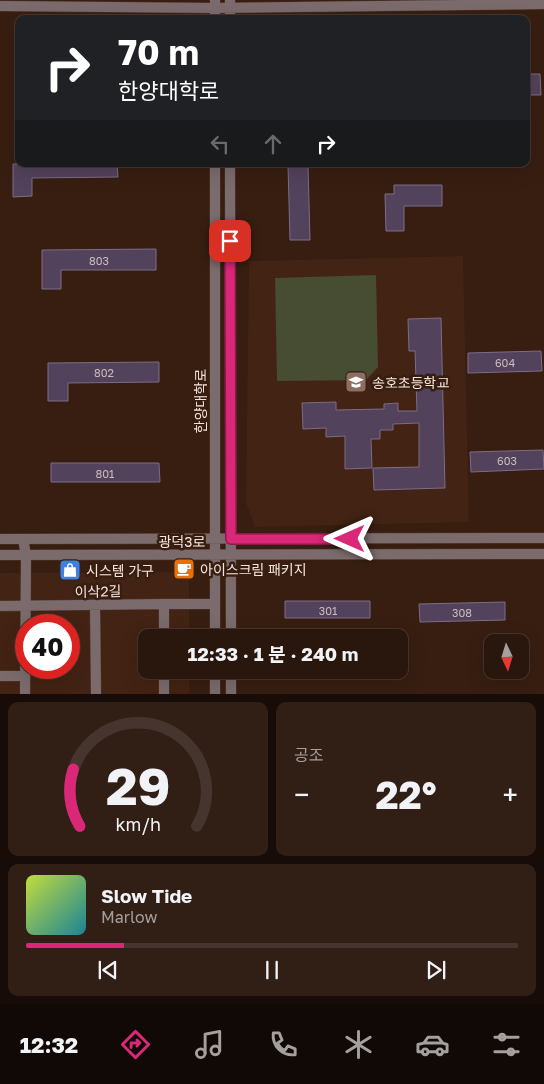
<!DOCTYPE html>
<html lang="ko">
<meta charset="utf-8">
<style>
body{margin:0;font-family:"Golos Text","Noto Sans KR",sans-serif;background:#311f16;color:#f1f3f6;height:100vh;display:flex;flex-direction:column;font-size:19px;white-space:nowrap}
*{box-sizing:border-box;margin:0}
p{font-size:16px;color:#a59f9d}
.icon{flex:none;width:28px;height:28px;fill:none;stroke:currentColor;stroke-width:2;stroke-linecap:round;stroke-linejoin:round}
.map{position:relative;height:694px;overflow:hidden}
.side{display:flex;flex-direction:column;gap:8px;padding:8px;background:#170c07;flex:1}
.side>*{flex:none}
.banner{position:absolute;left:15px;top:15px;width:515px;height:152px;border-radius:10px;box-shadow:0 5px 20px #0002,0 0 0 1px #45352e;background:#202124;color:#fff;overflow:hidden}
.needle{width:32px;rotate:176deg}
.controls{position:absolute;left:484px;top:634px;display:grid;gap:10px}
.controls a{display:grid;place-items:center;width:45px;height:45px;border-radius:10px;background:#29160d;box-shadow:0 5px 20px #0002,0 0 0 1px #45352e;font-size:25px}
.speed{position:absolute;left:15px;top:614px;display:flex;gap:10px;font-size:25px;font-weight:700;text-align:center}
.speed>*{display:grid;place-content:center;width:65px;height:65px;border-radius:50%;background:#29160d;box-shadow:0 5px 20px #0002,0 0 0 1px #45352e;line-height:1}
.speed .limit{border:8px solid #d22;background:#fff;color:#111}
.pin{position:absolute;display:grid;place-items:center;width:42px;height:42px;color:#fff;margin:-21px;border-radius:10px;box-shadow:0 2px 8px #0006}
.me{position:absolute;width:55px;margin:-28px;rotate:270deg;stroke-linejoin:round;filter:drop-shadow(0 0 4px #0008)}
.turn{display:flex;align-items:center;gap:18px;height:105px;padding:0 20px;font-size:22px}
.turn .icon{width:65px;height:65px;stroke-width:2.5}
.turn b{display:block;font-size:35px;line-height:42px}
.lanes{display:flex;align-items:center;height:48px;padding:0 20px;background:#0003;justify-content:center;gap:25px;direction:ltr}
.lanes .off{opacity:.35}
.big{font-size:38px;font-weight:700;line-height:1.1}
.side .tile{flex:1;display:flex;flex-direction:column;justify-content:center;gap:8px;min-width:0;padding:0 18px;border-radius:10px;background:#311f16}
.side .dial{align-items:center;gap:0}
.dial svg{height:130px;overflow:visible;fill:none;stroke:#45352e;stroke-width:7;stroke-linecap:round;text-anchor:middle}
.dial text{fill:#f1f3f6;stroke:none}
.song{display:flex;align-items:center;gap:15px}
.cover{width:60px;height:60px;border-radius:8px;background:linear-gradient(135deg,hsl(70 70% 55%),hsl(190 70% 35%))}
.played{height:5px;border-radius:2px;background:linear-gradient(90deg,#db2777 20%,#45352e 20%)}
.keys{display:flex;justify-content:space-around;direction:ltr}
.heat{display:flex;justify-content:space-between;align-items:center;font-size:28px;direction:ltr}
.side .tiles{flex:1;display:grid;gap:8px;grid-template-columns:1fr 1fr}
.tile:last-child{grid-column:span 2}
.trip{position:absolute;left:138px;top:629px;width:270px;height:50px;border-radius:10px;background:#29160d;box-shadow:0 5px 20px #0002,0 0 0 1px #45352e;font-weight:700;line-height:50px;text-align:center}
.dock{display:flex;height:80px;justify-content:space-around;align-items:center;background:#100905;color:#a59f9d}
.dock .icon{width:35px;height:35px}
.dock .selected{color:#db2777}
.dock b{font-size:22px;color:#f1f3f6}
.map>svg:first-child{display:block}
.built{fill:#432313;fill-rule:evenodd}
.green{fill:#464d32}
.building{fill:#52425b;stroke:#7d6c87}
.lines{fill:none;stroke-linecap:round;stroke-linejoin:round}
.minor-casing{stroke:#523a2d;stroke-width:11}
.tertiary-casing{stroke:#523a2d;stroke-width:11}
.minor{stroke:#7b6b6d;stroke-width:10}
.tertiary{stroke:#7b6b6d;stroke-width:10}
.route-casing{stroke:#8e194d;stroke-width:12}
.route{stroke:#db2777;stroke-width:9}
.labels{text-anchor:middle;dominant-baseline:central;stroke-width:5;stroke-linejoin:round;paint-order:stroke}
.number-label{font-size:11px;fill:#cdbcbc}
.poi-label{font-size:14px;fill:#f6e4dc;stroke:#371e11;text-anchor:start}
.street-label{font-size:14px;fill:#f6e4dc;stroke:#371e11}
</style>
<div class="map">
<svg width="544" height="694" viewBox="0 0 544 694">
<rect width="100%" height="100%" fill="#371e11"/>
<path class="built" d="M 463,256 L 469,522 L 255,527 L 246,503 L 249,261 Z
M 189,572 L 189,637 L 146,638 L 146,670 L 189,670 L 189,694 L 0,694 L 0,573 ZM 26,625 L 69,625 L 69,668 L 26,668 Z"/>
<path class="green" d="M 376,275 L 378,367 L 366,380 L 277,381 L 275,278 Z"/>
<path class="building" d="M 526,74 L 540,74 L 541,95 L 526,95 Z
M 13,164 L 117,164 L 118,177 L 32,178 L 32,196 L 13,197 Z
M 288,165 L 308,165 L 310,240 L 290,240 Z
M 394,185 L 442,185 L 442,206 L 404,206 L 404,231 L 386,231 L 385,194 L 394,194 Z
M 156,249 L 156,270 L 61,270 L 61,289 L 42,289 L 42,250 Z
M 441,318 L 445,488 L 374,490 L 373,468 L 419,467 L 419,423 L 393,424 L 393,430 L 380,430 L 380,439 L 371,439 L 372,468 L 345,469 L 345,436 L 326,437 L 326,428 L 303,429 L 302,403 L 336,402 L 336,410 L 384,409 L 384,404 L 398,403 L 398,411 L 417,411 L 415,351 L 409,351 L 408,319 Z
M 541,351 L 542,371 L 468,373 L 468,353 Z
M 159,362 L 159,382 L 68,383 L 68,401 L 48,401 L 48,363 Z
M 543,450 L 544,469 L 471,472 L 470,452 Z
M 51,463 L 159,463 L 160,482 L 51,482 Z
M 285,601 L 370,601 L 370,618 L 285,618 Z
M 505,602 L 505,620 L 420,622 L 419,604 Z"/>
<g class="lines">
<g class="minor-casing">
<path id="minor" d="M 23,539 L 26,555 L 25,694
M 164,604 L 215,604
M 95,605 L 96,694
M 0,606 L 164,604 L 164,638
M 0,676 L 25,676
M 164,694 L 164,670"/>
</g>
<g class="tertiary-casing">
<path id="tertiary" d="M 215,0 L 215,19
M 230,0 L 230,19
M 0,6 L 215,8 L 544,4
M 215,164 L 215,638
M 230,164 L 231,638
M 0,539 L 544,538
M 0,555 L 544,554
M 215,670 L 215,694
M 231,670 L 231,694"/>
</g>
<use href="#minor" class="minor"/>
<use href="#tertiary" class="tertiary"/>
</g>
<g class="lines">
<g class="route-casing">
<path id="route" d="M 230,241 L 231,539 L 350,539"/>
</g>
<use href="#route" class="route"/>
</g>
<defs>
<g id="school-square" transform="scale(1.125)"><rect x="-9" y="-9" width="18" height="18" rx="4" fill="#8d6e63" stroke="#371e11"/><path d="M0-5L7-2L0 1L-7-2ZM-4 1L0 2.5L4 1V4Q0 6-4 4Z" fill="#fff"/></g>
<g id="cafe-square" transform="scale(1.125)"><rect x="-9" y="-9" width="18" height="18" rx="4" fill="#e8710a" stroke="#371e11"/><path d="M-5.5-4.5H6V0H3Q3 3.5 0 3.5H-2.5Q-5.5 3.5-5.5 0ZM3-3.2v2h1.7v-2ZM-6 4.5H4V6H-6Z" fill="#fff"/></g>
<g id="shop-square" transform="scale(1.125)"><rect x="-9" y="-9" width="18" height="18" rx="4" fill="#3f7fe0" stroke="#371e11"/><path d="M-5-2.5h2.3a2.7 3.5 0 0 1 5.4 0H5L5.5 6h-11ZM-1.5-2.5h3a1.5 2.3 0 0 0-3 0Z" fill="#fff"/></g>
</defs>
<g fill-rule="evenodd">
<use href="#school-square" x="356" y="382"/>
<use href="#cafe-square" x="184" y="569"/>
<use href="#shop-square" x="70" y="570"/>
</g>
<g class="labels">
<g class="number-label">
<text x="99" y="260">803</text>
<text x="505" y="362">604</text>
<text x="104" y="372">802</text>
<text x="507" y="460">603</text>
<text x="105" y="473">801</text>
<text x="328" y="610">301</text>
<text x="462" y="612">308</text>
</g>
<g class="poi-label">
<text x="372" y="382">송호초등학교</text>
<text x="200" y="569">아이스크림 패키지</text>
<text x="86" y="570">시스템 가구</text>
</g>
<g class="street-label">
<text transform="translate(200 401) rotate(-90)">한양대학로</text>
<text x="182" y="541">광덕3로</text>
<text transform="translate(98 591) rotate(-1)">이삭2길</text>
</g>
</g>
</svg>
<div class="controls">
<a><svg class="needle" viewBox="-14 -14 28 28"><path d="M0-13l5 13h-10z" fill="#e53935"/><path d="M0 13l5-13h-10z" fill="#a59f9d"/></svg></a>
</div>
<div class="speed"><div class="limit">40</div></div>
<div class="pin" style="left:230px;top:241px;background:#d93025"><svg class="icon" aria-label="arrive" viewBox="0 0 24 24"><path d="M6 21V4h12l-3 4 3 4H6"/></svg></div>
<svg class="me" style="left:350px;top:539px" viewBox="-20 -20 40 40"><path d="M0-17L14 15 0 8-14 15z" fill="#db2777" stroke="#fff" stroke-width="4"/></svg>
<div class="trip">12:33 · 1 분 · 240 m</div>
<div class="banner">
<div class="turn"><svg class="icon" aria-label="right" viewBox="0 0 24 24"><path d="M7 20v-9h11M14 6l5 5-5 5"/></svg><div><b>70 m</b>한양대학로</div></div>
<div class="lanes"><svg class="icon off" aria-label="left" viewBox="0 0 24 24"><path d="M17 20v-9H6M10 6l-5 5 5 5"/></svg><svg class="icon off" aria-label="ahead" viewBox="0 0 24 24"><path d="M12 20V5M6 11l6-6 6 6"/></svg><svg class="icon" aria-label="right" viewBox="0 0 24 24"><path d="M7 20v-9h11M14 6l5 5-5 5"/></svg></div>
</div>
</div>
<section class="side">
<div class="tiles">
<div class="tile dial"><svg viewBox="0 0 100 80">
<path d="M14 69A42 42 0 1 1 86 69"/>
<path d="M14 69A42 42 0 0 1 10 34" stroke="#db2777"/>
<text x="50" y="56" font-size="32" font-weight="700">29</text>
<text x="50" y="72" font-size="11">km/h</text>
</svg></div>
<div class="tile"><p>공조</p>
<div class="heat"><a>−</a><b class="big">22°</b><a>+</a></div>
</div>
<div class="tile">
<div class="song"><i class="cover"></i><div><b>Slow Tide</b><p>Marlow</p></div></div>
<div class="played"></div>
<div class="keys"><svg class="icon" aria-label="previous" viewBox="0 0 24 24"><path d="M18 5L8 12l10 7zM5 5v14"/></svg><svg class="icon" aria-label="pause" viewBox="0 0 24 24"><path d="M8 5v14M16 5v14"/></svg><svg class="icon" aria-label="next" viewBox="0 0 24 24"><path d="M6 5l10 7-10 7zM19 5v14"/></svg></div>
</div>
</div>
</section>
<nav class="dock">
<b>12:32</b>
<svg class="icon selected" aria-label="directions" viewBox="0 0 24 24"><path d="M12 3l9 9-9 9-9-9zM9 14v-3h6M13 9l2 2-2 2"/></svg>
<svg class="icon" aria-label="music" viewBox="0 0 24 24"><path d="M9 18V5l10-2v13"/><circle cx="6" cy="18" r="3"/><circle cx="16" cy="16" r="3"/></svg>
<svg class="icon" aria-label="phone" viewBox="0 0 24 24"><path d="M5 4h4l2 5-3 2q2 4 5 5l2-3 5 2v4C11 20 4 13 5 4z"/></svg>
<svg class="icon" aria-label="climate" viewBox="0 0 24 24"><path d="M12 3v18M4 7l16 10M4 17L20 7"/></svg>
<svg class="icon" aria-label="car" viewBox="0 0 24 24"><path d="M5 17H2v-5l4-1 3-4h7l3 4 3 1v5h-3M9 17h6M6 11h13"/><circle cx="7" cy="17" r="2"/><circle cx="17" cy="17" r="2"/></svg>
<svg class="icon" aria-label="filters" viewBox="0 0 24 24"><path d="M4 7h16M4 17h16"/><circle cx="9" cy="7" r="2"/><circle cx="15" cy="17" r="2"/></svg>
</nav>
